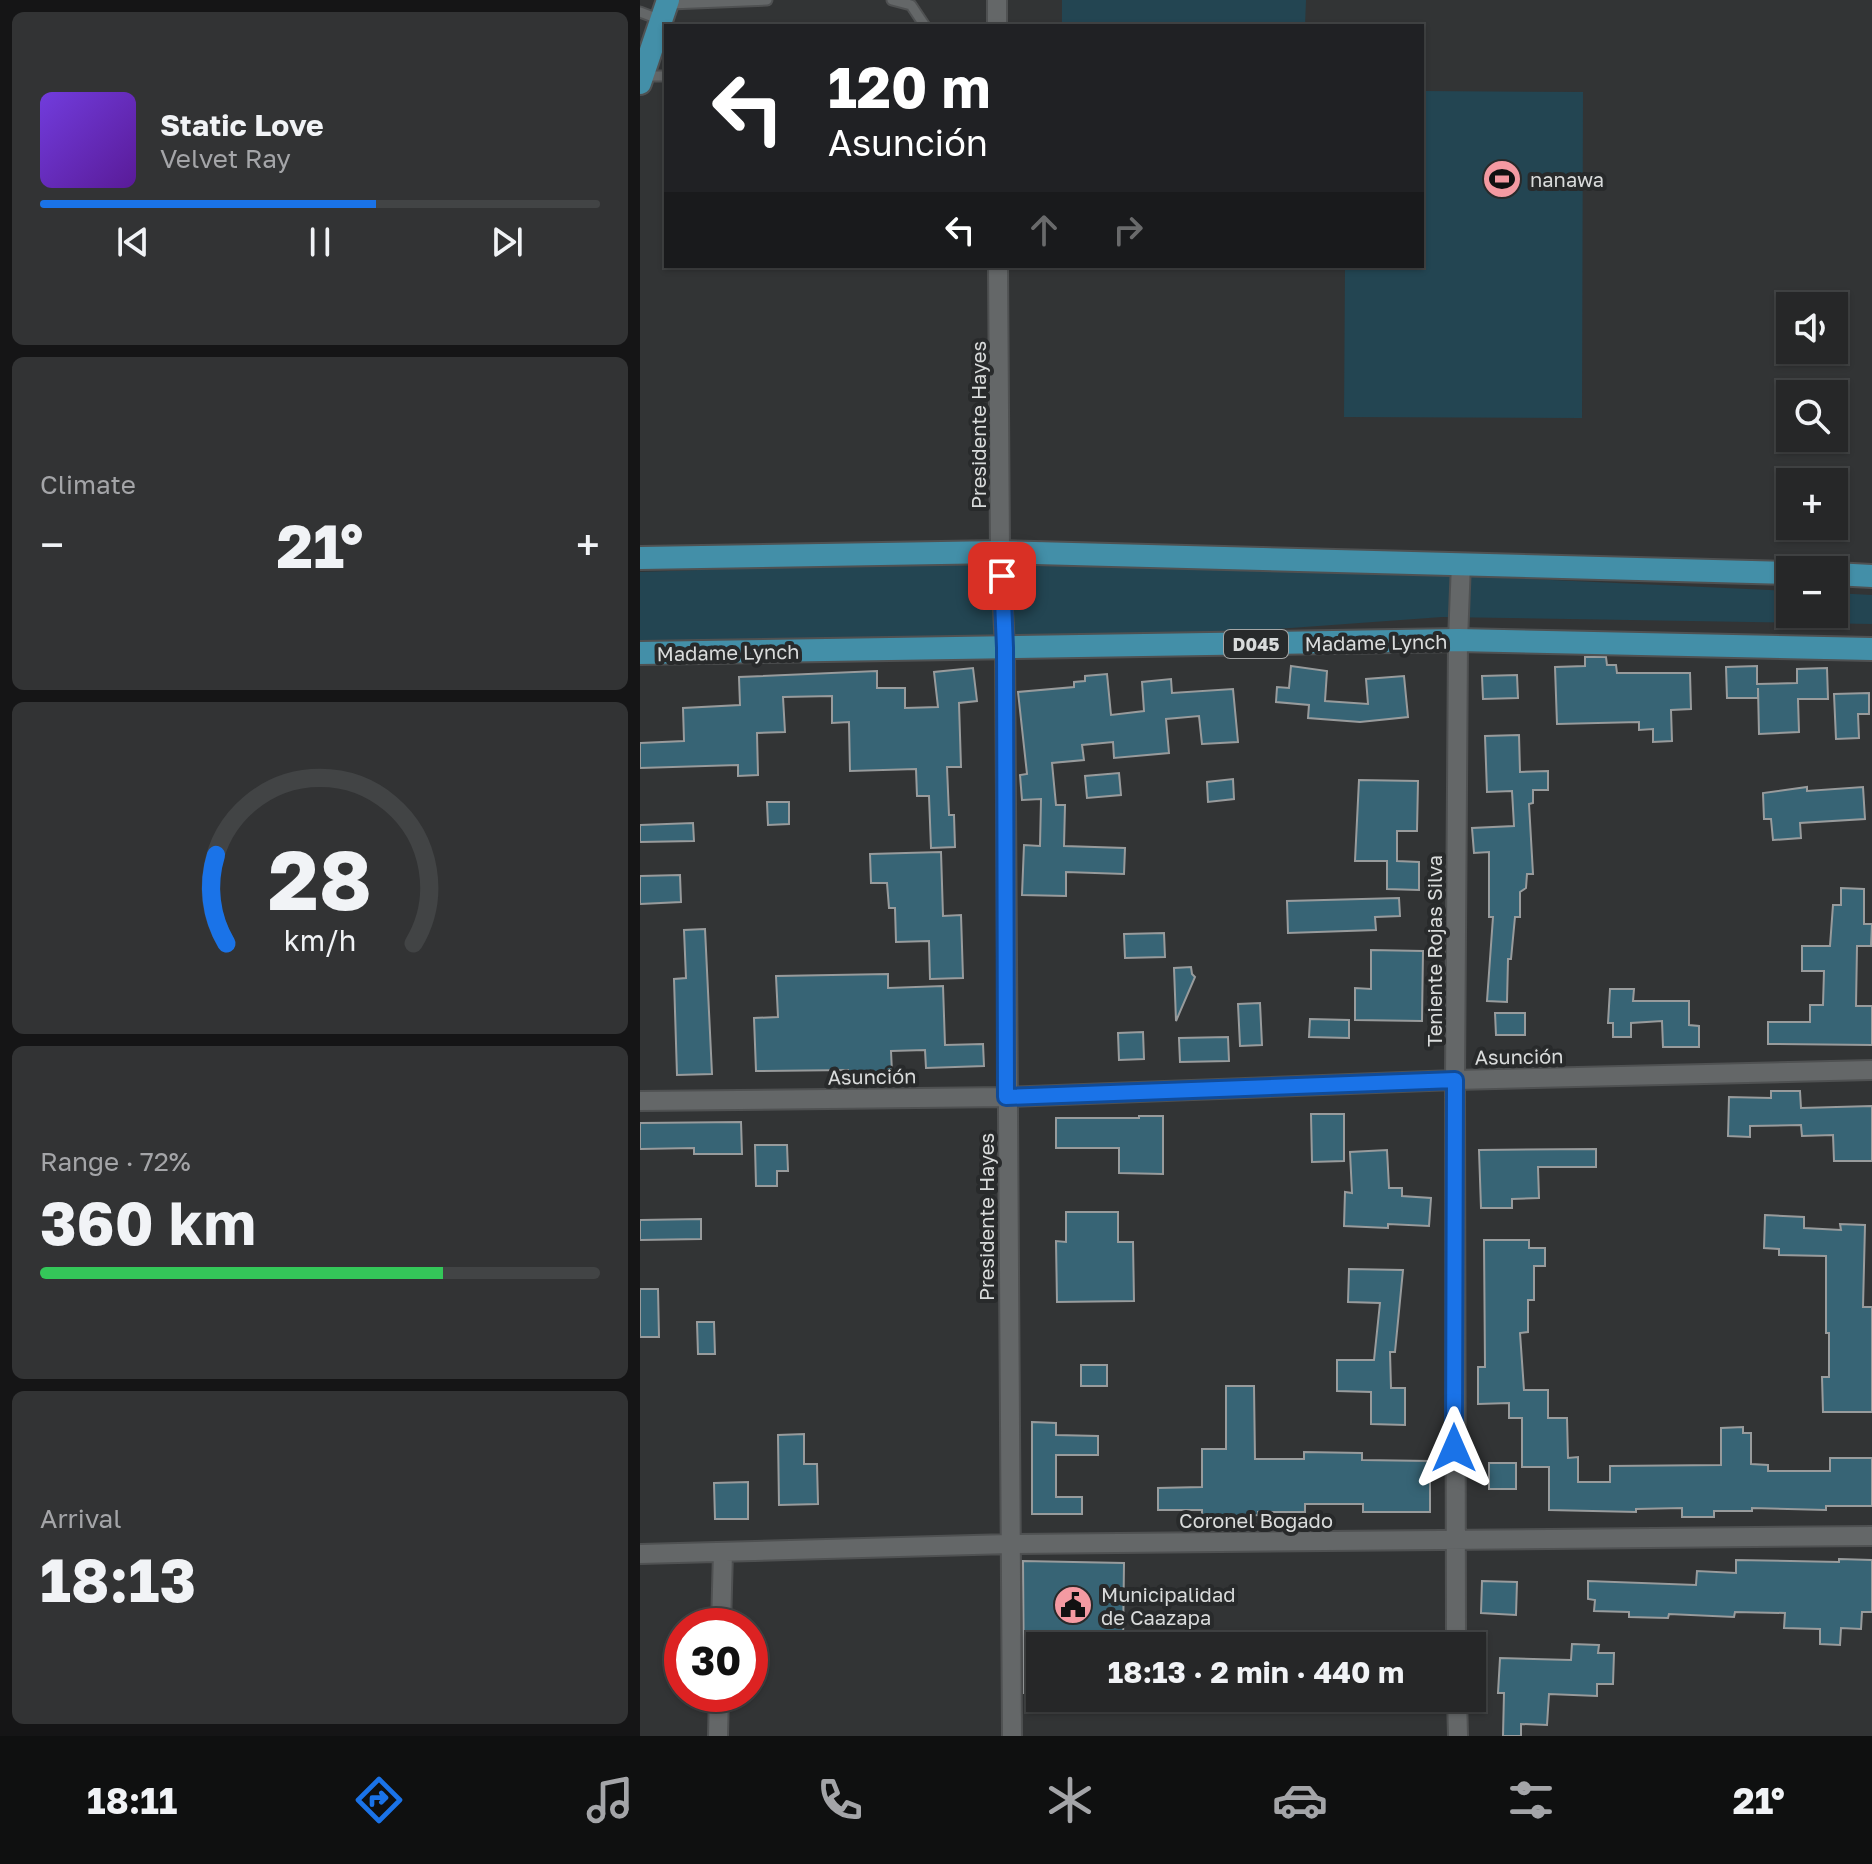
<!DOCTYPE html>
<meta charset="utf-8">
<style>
body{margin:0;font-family:"Golos Text",sans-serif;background:#323334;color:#f1f3f6;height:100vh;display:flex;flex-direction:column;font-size:30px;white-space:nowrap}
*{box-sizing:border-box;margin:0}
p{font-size:26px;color:#a4a5a8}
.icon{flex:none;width:44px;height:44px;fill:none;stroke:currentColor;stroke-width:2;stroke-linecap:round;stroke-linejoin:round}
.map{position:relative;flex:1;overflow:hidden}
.side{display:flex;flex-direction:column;gap:12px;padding:12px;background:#151516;width:640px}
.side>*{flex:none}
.guide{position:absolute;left:24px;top:24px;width:760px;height:244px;border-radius:0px;box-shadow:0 2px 6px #0004,0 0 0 2px #424445;background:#202124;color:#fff;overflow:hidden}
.buttons{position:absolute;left:1136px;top:292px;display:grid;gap:16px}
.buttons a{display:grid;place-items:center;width:72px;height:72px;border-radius:0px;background:#262728;box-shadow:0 2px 6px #0004,0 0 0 2px #424445;font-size:40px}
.speed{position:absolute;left:24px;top:1608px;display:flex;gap:16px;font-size:40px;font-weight:700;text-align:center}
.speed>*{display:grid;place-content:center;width:104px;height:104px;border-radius:50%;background:#262728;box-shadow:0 2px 6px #0004,0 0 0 2px #424445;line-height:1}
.speed .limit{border:12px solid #d22;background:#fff;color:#111}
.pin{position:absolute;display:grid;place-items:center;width:68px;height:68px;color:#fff;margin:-34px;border-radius:16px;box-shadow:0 4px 12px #0006}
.me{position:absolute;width:88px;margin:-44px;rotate:0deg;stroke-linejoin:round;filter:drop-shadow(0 0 6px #0008)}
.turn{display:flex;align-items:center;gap:28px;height:168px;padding:0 32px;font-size:36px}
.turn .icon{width:104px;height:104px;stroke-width:2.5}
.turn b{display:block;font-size:56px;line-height:68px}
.lanes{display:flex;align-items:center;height:76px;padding:0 32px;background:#0003;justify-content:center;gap:40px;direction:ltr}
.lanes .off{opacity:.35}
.big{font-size:60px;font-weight:700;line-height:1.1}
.side .widget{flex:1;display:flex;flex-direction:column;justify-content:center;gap:12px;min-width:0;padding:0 28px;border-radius:12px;background:#323334}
.side .dial{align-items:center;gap:0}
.dial svg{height:208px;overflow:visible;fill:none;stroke:#424445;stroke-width:7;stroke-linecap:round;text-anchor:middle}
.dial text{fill:#f1f3f6;stroke:none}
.song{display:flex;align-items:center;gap:24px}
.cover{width:96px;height:96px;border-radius:12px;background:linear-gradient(135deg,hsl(260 70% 55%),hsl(270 70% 35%))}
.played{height:8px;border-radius:4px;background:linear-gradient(90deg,#1a73e8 60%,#424445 60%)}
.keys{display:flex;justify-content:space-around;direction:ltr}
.heat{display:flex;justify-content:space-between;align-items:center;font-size:44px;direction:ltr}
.charge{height:12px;border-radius:6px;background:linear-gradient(90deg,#34c759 72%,#424445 0)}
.trip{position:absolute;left:386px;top:1632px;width:460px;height:80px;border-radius:0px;background:#262728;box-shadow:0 2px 6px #0004,0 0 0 2px #424445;font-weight:700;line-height:80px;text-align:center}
.dock{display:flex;height:128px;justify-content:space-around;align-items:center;background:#0f1010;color:#a4a5a8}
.dock .icon{width:56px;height:56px}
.dock .on{color:#1a73e8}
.dock b{font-size:36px;color:#f1f3f6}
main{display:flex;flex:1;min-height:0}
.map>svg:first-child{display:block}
.green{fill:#234552}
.building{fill:#376475;stroke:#989b9c;stroke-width:2}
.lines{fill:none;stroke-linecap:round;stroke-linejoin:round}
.service-casing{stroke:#4f5152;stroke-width:13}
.minor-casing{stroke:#4f5152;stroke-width:22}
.primary-casing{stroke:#4f5152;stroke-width:26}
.service{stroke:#646768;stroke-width:9}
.minor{stroke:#646768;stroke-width:18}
.primary{stroke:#438fa8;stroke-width:22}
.route-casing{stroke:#114b97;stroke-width:20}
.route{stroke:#1a73e8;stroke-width:14}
.labels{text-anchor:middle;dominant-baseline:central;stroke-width:8;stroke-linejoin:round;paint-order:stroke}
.shield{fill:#282a2b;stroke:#a4a6a6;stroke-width:2}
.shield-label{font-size:18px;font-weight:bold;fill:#d9dbdb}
.poi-label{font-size:20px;fill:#d9dbdb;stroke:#282a2b;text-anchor:start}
.street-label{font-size:20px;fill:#d9dbdb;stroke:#282a2b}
</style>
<main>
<section class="side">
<div class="widget">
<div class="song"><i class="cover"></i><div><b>Static Love</b><p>Velvet Ray</p></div></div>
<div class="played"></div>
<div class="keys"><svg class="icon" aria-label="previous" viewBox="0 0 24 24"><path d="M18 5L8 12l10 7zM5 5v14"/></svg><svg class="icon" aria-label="pause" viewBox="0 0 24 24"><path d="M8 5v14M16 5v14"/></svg><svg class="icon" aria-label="next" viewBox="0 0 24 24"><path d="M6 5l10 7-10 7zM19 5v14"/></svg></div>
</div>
<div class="widget"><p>Climate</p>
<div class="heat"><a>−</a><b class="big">21°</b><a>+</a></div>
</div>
<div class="widget dial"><svg viewBox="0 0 100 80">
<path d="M14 69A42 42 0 1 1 86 69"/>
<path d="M14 69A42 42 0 0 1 10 35" stroke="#1a73e8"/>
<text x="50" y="56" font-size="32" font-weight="700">28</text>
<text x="50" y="72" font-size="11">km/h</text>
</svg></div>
<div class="widget"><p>Range · 72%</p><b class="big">360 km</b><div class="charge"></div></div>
<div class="widget"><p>Arrival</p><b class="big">18:13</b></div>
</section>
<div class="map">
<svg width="1232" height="1736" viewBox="0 0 1232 1736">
<rect width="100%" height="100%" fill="#323435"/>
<path class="green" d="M 422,0 L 666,0 L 665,26 L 422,26 Z
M 782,91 L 943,92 L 942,418 L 704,417 L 705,266 L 782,266 Z
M 347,560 L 801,575 L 1150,591 L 1150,614 L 1194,614 L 1194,593 L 1232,595 L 1232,624 L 802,617 L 350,650 L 0,661 L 0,572 Z"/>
<path class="building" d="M 945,657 L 966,657 L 967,665 L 976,665 L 977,673 L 1050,673 L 1051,709 L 1031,710 L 1032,741 L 1013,742 L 1013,729 L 999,730 L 999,722 L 917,724 L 915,667 L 945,666 Z
M 651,666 L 687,671 L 685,701 L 728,704 L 726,679 L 764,676 L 768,717 L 720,722 L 668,718 L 669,705 L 636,702 L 637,687 L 649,688 Z
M 1117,666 L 1117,684 L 1157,683 L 1157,669 L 1187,668 L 1188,699 L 1158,699 L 1159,732 L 1119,734 L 1118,688 L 1118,698 L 1087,698 L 1086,667 Z
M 333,668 L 337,701 L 319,703 L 321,767 L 307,767 L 309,815 L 314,815 L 315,847 L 291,848 L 289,796 L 277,796 L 276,769 L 210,771 L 209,722 L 192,723 L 192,696 L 143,697 L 145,732 L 117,733 L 118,775 L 98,776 L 98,765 L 0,768 L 0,743 L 44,741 L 43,708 L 100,705 L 99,677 L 237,671 L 237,688 L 265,688 L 265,708 L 298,707 L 294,672 Z
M 467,674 L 471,715 L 504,711 L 502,682 L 531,679 L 532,693 L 593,689 L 598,742 L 562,744 L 559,716 L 526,719 L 529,753 L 474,758 L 473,742 L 442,745 L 444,760 L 412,763 L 416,805 L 425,805 L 424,846 L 485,848 L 484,874 L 426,872 L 426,896 L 382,895 L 384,845 L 400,846 L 401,799 L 382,800 L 380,775 L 387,774 L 378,692 L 434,687 L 434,682 L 445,681 L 445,676 Z
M 877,675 L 878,698 L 843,699 L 842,676 Z
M 1229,693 L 1229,714 L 1218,714 L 1219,738 L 1196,739 L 1194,694 Z
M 879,735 L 880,772 L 908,771 L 908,790 L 893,790 L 893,803 L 889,804 L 893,874 L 887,874 L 886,888 L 880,892 L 880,917 L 875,917 L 871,959 L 868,959 L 867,1002 L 847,1001 L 853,917 L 849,917 L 849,852 L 834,853 L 832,828 L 874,826 L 872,791 L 847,792 L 845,736 Z
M 479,773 L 481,795 L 447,798 L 445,776 Z
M 593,779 L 594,799 L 568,802 L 567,782 Z
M 719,780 L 778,781 L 777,831 L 757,831 L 757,861 L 779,862 L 779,890 L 747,889 L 747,861 L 715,861 Z
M 1167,787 L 1167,791 L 1223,787 L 1225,819 L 1160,823 L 1161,838 L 1133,840 L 1131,819 L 1124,819 L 1123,793 Z
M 127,802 L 149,802 L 149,824 L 128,825 Z
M 53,823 L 54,841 L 0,842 L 0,825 Z
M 301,852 L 303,916 L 321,915 L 323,978 L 290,979 L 289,941 L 256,942 L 255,908 L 249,908 L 247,883 L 231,883 L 230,854 Z
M 40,875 L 41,902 L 0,904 L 0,876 Z
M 1201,888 L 1224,889 L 1224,924 L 1232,924 L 1231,946 L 1217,946 L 1216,1006 L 1232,1006 L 1232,1045 L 1128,1044 L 1128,1022 L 1170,1022 L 1170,1005 L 1183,1005 L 1184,971 L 1162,971 L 1162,946 L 1190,946 L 1193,905 L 1201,905 Z
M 759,898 L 760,916 L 735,917 L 736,930 L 648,933 L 647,901 Z
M 65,929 L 72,1074 L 37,1075 L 34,979 L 46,978 L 44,930 Z
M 524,933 L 525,957 L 485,958 L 484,934 Z
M 731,950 L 783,951 L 782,1021 L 715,1020 L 715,988 L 731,989 Z
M 551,967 L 552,974 L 555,977 L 536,1021 L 534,968 Z
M 248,974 L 248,988 L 303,986 L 305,1045 L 343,1044 L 344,1066 L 286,1068 L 285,1050 L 251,1051 L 252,1073 L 208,1075 L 208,1070 L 116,1071 L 114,1018 L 138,1017 L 136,976 Z
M 970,989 L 994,989 L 993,1001 L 1049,1001 L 1049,1025 L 1059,1026 L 1059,1047 L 1023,1047 L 1022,1021 L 991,1023 L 991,1037 L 973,1037 L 973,1023 L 968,1023 Z
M 620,1003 L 622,1045 L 600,1046 L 598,1004 Z
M 855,1013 L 885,1013 L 885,1035 L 856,1035 Z
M 670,1019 L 709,1020 L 709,1038 L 669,1037 Z
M 503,1032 L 504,1059 L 479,1060 L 478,1033 Z
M 588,1037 L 589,1061 L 540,1062 L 539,1038 Z
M 1131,1091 L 1160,1091 L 1161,1108 L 1232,1106 L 1232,1161 L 1194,1161 L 1193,1135 L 1162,1136 L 1161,1125 L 1110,1126 L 1110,1137 L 1088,1136 L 1089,1097 L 1131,1098 Z
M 671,1114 L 704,1114 L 704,1161 L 672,1162 Z
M 499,1116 L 523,1116 L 523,1174 L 479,1173 L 479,1148 L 416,1148 L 416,1118 L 499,1118 Z
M 101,1122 L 102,1154 L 54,1154 L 54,1148 L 0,1149 L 0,1123 Z
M 115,1145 L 147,1145 L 148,1171 L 137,1171 L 137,1186 L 116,1186 Z
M 956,1149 L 956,1167 L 898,1167 L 899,1198 L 872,1199 L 872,1208 L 841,1208 L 839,1150 Z
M 747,1150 L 749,1188 L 762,1188 L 762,1196 L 791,1198 L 789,1226 L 748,1224 L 748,1228 L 704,1226 L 705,1192 L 712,1193 L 710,1152 Z
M 426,1212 L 478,1212 L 478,1242 L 493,1242 L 494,1301 L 417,1302 L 416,1241 L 426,1242 Z
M 1125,1215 L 1164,1217 L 1164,1228 L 1201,1230 L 1200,1224 L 1225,1225 L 1223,1307 L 1232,1307 L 1232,1412 L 1183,1412 L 1182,1377 L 1189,1377 L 1189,1333 L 1186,1333 L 1186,1256 L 1139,1255 L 1139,1249 L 1124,1248 Z
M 61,1219 L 61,1239 L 0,1240 L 0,1220 Z
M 844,1240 L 889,1240 L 889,1248 L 905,1248 L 905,1266 L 894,1266 L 894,1300 L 888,1300 L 888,1332 L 880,1333 L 884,1390 L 908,1390 L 908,1418 L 927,1418 L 928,1458 L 938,1457 L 938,1482 L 970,1482 L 970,1466 L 1081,1465 L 1081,1428 L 1103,1427 L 1103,1433 L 1111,1433 L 1111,1464 L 1128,1465 L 1128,1471 L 1190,1471 L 1190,1458 L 1232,1458 L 1232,1506 L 1186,1506 L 1186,1510 L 1112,1508 L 1112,1511 L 1074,1511 L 1074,1517 L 1042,1517 L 1042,1508 L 996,1509 L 996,1512 L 909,1510 L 909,1467 L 882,1467 L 882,1418 L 869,1418 L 869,1403 L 838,1404 L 838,1367 L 845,1367 Z
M 709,1269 L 763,1270 L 755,1352 L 750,1352 L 751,1388 L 765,1388 L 765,1425 L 731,1424 L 731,1392 L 697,1391 L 697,1360 L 734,1360 L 740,1303 L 708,1302 Z
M 0,1289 L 18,1289 L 19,1337 L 0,1337 Z
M 57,1322 L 74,1322 L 75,1354 L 58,1354 Z
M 441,1365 L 467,1365 L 467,1386 L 441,1386 Z
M 586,1386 L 614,1386 L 615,1459 L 664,1459 L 664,1452 L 722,1453 L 722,1460 L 790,1461 L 790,1512 L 723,1512 L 723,1504 L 665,1504 L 665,1512 L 618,1512 L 618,1515 L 562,1519 L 562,1510 L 518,1510 L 518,1488 L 562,1487 L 562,1449 L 586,1449 Z
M 392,1422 L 416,1423 L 416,1435 L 458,1436 L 458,1455 L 416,1455 L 416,1497 L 442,1497 L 442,1514 L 392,1514 Z
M 164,1434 L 164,1464 L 177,1464 L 178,1504 L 139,1505 L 138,1435 Z
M 849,1463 L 876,1463 L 876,1489 L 849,1489 Z
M 108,1482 L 108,1519 L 75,1519 L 74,1483 Z
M 1199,1559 L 1232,1560 L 1232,1612 L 1222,1612 L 1221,1629 L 1201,1628 L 1200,1645 L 1180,1644 L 1180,1629 L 1144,1628 L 1145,1613 L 1095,1612 L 1094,1617 L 1029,1614 L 1028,1618 L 989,1617 L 989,1612 L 954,1611 L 955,1600 L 948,1599 L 948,1581 L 1056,1585 L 1057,1571 L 1096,1573 L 1096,1560 L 1199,1562 Z
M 383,1561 L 484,1563 L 483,1646 L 400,1646 L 400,1693 L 384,1693 Z
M 842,1581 L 877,1582 L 876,1615 L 841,1613 Z
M 932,1644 L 959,1645 L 958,1653 L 974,1653 L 973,1684 L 957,1684 L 957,1696 L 909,1694 L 907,1725 L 881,1724 L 881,1736 L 863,1736 L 864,1693 L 858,1693 L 860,1658 L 931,1660 Z"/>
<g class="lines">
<g class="service-casing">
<path id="service" d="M 252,0 L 271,5 L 285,26
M 30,4 L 127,0
M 0,12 L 21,20
M 5,76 L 26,76"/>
</g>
<g class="minor-casing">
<path id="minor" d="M 357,0 L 357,26
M 358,266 L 360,552 L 365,648 L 372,1736
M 0,1101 L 366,1097 L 815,1080 L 1232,1070
M 0,1554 L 370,1544 L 1232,1536
M 81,1626 L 83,1552
M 816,1646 L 815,1080 L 818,640 L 821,563
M 817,1698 L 818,1736
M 78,1736 L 79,1694"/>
</g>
<g class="primary-casing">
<path id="primary" d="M 0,83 L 28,0
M 0,558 L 360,552 L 1150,573
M 1194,574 L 1232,576
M 0,653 L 818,640 L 1232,649"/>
</g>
<use href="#service" class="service"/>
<use href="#minor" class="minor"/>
<use href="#primary" class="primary"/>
</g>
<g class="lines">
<g class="route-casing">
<path id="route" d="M 362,576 L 365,648 L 366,1097 L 815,1080 L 814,1448"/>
</g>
<use href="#route" class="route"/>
</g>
<defs>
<g id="stadium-disc" transform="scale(2)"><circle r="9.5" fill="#f49aa2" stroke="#282a2b"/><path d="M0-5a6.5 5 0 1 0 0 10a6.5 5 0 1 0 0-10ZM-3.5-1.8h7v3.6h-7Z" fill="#111"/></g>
<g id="civic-disc" transform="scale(2)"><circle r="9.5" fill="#f49aa2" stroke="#282a2b"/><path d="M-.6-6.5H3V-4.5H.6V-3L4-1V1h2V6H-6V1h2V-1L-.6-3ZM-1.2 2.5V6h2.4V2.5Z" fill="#111"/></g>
</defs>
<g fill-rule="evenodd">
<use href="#stadium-disc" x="862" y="179"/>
<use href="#civic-disc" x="433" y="1605"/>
</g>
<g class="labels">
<rect class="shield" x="584" y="630" width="64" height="28" rx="6"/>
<g class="shield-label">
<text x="616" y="644">D045</text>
</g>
<g class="poi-label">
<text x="890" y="179">nanawa</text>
<text x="461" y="1594">Municipalidad<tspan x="461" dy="23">de Caazapa</tspan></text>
</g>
<g class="street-label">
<text transform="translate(338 425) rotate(-90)">Presidente Hayes</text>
<text transform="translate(736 642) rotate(-1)">Madame Lynch</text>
<text transform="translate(88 652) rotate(-1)">Madame Lynch</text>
<text transform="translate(794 951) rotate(-90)">Teniente Rojas Silva</text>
<text transform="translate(879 1056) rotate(-1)">Asunción</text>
<text transform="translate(232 1076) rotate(-1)">Asunción</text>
<text transform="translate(346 1217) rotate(-90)">Presidente Hayes</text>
<text x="616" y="1520">Coronel Bogado</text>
</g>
</g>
</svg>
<div class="buttons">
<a><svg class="icon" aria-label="sound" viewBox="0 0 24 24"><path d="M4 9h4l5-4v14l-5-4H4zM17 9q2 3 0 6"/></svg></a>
<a><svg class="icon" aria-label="search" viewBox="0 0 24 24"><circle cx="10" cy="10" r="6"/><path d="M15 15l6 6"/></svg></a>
<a>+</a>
<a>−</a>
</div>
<div class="speed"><div class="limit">30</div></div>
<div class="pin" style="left:362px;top:576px;background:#d93025"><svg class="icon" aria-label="arrive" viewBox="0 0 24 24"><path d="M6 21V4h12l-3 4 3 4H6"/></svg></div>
<svg class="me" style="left:814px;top:1448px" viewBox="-20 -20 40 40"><path d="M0-17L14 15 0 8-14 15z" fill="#1a73e8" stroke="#fff" stroke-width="4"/></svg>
<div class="trip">18:13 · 2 min · 440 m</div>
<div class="guide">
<div class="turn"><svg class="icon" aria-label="left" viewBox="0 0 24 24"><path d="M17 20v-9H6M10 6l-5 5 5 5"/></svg><div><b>120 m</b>Asunción</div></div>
<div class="lanes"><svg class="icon" aria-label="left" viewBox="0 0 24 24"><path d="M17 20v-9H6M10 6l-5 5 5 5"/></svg><svg class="icon off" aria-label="ahead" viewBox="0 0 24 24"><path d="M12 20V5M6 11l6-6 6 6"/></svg><svg class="icon off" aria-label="right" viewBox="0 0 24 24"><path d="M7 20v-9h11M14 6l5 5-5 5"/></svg></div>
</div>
</div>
</main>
<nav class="dock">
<b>18:11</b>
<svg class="icon on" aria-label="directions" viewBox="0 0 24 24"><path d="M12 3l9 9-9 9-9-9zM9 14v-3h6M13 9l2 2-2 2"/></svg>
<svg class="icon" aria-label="music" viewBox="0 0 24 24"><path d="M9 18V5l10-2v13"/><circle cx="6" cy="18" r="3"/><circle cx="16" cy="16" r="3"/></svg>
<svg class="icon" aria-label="phone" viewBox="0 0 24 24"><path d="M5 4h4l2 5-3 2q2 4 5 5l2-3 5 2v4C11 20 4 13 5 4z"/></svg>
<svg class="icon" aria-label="climate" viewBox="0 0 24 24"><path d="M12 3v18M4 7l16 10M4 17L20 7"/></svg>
<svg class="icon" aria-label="car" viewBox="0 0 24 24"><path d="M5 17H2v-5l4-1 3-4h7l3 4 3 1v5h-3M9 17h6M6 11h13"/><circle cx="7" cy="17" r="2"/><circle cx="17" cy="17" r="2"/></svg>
<svg class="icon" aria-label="filters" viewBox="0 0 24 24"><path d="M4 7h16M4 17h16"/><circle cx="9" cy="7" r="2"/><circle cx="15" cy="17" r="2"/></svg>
<b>21°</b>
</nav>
